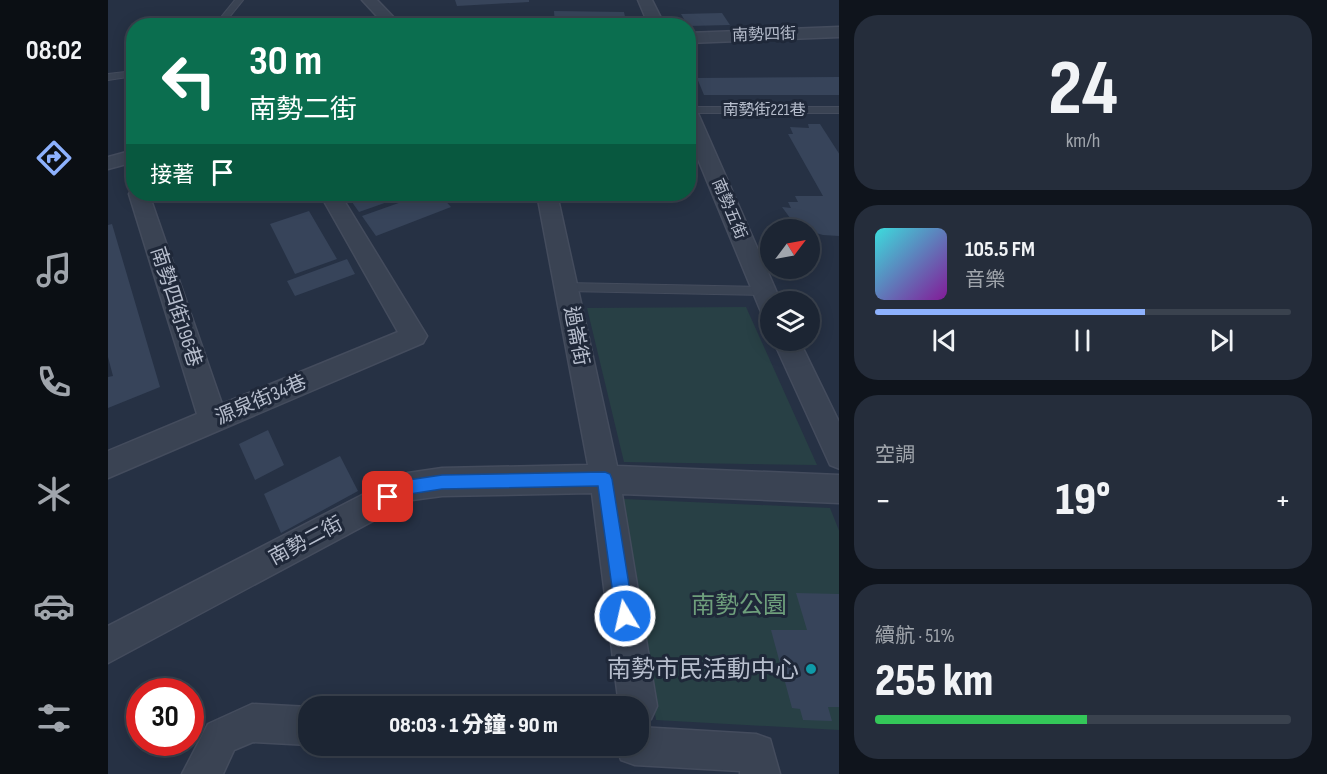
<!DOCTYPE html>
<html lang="zh-TW">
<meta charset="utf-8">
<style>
body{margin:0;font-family:"Sofia Sans Condensed","Noto Sans TC",sans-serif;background:#252d3b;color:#f1f3f6;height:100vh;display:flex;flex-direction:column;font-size:22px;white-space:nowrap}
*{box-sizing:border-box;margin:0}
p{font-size:20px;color:#a0a5ac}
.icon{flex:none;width:33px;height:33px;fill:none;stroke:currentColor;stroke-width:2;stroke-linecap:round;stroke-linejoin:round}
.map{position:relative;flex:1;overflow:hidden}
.side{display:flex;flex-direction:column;gap:15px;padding:15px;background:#0f141c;width:488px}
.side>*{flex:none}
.banner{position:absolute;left:18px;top:18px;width:570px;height:183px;border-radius:24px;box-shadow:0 3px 15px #0003,0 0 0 2px #3a424e;background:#0b6e4f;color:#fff;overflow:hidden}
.needle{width:39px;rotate:58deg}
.fabs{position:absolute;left:652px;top:219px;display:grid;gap:12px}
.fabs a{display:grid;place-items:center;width:60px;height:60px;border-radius:50%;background:#1c2533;box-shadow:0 3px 15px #0003,0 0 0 2px #3a424e;font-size:30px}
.speed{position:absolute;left:18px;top:678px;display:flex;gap:12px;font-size:30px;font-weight:700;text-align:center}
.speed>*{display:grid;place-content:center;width:78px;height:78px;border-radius:50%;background:#1c2533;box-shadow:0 3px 15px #0003,0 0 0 2px #3a424e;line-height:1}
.speed .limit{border:9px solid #d22;background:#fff;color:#111}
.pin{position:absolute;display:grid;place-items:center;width:51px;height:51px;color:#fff;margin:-26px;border-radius:12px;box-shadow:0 3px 9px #0006}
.me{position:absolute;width:66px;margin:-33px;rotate:351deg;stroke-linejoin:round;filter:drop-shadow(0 0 4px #0008)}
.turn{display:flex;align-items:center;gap:21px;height:126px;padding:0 24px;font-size:27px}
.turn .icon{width:78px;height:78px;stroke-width:2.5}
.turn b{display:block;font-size:42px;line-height:51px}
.then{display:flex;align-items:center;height:57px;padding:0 24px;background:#0003;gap:12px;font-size:22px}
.big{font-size:45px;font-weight:800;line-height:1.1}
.side .widget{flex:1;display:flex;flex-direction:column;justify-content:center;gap:9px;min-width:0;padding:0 21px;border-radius:24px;background:#252d3b}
.side .dial{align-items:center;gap:0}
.dial b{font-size:78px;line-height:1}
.song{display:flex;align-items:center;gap:18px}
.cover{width:72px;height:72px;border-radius:9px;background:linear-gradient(135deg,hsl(180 70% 55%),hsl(290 70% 35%))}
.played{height:6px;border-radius:3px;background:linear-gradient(90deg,#8db1fd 65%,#3a424e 65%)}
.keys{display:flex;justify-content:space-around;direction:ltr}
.heat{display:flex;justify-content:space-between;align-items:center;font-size:33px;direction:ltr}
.charge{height:9px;border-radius:4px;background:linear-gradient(90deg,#34c759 51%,#3a424e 0)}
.trip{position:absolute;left:190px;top:696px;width:351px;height:60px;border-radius:24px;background:#1c2533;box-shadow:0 3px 15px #0003,0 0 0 2px #3a424e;font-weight:800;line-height:60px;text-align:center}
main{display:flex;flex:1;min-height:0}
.tab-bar{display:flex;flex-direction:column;width:108px;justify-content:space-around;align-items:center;background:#0b0f14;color:#a0a5ac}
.tab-bar .icon{width:42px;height:42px}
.tab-bar .active{color:#8db1fd}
.tab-bar b{font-size:27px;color:#f1f3f6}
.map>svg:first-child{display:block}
.green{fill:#284045}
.building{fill:#37445a}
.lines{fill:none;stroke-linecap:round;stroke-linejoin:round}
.service-casing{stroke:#444c5d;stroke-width:2}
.minor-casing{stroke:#444c5d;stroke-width:3}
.service{fill:#3a4353;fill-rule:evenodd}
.minor{fill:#3a4353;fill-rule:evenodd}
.route{fill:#1a73e8;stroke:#114b97;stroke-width:1.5}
.culture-dot{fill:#0f9aa8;stroke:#1f2839;stroke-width:2}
.labels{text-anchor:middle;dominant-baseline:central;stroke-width:6;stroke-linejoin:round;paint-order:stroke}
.far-street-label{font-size:16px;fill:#b7becd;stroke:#1f2839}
.street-label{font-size:20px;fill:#b7becd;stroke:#1f2839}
.near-park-label{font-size:24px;fill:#6e9f7c;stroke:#1f2839}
.near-poi-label{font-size:24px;fill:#b7becd;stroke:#1f2839;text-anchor:end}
</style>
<main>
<nav class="tab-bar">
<b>08:02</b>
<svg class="icon active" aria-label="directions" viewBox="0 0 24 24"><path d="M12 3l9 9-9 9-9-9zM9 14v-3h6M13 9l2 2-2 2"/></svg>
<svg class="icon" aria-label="music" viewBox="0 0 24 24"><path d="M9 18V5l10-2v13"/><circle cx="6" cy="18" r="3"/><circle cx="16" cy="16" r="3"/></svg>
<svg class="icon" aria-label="phone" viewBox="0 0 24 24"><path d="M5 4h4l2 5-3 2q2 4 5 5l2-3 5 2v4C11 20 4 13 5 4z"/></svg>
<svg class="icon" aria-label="climate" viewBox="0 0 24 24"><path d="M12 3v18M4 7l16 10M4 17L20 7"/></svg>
<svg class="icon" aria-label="car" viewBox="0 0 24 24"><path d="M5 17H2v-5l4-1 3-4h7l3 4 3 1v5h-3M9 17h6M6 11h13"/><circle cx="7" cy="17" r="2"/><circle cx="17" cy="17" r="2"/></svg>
<svg class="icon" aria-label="filters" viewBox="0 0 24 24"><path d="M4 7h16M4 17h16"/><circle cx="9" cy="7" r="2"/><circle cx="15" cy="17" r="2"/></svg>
</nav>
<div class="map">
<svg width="732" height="774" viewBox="0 0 732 774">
<rect width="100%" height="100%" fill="#263144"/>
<path class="green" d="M 638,307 L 709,465 L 516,462 L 479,308 Z
M 515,499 L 722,508 L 732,533 L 731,730 L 548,720 Z"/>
<path class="building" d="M 347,0 L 421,0 L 421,2 L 349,6 Z
M 446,11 L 516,12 L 519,26 L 447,25 Z
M 614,13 L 622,25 L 580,26 L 573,14 Z
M 732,77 L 732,95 L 596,95 L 589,78 Z
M 700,124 L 712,124 L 732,155 L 732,236 L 715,235 L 698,230 L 685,222 L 674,207 L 683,208 L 680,202 L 690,202 L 687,196 L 715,196 L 680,134 L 685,134 L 682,127 L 701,128 Z
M 242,194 L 302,194 L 251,212 L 239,195 Z
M 316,194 L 331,194 L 343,207 L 268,236 L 254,216 Z
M 201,211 L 229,259 L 187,274 L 162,224 Z
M 4,224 L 52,387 L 0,408 L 0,377 L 5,376 L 0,357 L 0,225 Z
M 239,259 L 247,274 L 187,296 L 179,281 Z
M 160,430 L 176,465 L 147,480 L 131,444 Z
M 232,456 L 250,491 L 173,533 L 156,494 Z
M 688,593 L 732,594 L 732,707 L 720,707 L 724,721 L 695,720 L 692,709 L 684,708 L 663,630 L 699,630 Z"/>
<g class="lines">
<g class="service-casing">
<path id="service" d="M 127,0 L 135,0 L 114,26 L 106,26 Z
M 26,71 L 26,76 L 0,80 L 0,74 Z
M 580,107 L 732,107 L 732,113 L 580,113 Z
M 459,283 L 656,287 L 662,291 L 656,295 L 459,291 L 453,287 Z"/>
</g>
<g class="minor-casing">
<path id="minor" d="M 254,0 L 269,0 L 294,26 L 278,26 Z
M 530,0 L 544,0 L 557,26 L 541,26 Z
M 732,27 L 732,37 L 580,43 L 580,33 Z
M 580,106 L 586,107 L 589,111 L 673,302 L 663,302 L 663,316 L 654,314 L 651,307 L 580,135 Z
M 26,150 L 26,162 L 0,169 L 0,157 Z
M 24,189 L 26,189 L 26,194 L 41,194 L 114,404 L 290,332 L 212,194 L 232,194 L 319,336 L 315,343 L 0,478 L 0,451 L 89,414 L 21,194 Z
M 429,194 L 449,194 L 509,466 L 732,475 L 732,503 L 514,494 L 549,706 L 543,719 L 531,724 L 531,706 L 511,706 L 484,493 L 334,496 L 304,500 L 0,663 L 0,626 L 289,477 L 300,473 L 334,468 L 480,465 Z
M 665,340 L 691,340 L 732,424 L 732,469 L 722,465 Z
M 144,704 L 201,707 L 201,745 L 145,742 L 126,750 L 115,774 L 74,774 L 100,724 Z
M 531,727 L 648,734 L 662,739 L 672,774 L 632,774 L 632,771 L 527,765 L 513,760 L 508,746 L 531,746 Z"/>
</g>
<use href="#service" class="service"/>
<use href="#minor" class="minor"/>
</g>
<path class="route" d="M 497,472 L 502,474 L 504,479 L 526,616 L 523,622 L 517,624 L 511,622 L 508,616 L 490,486 L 334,489 L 302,494 L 280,505 L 275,503 L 272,497 L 275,492 L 300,480 L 334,475 Z"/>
<circle class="culture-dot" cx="703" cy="669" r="6"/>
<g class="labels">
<g class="far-street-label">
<text transform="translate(656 35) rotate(-2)">南勢四街</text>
<text x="656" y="110">南勢街221巷</text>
<text transform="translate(621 209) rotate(67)">南勢五街</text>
</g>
<g class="street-label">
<text transform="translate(68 307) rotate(72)">南勢四街196巷</text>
<text transform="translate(468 336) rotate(79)">過崙街</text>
<text transform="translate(153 400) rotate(-23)">源泉街34巷</text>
<text transform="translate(198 541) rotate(-28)">南勢二街</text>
</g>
<g class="near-park-label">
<text x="631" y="605">南勢公園</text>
</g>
<g class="near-poi-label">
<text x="691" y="669">南勢市民活動中心</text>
</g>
</g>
</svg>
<div class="fabs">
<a><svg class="needle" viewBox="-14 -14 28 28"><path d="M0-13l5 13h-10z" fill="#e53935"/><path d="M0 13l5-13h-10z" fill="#a0a5ac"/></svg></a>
<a><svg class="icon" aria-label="layers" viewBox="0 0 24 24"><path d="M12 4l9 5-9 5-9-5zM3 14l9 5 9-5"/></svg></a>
</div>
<div class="speed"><div class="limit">30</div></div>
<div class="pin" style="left:280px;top:497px;background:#d93025"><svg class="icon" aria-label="arrive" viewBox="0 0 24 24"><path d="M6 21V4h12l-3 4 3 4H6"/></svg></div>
<svg class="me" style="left:517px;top:616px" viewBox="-20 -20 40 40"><circle r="17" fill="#1a73e8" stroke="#fff" stroke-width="3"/><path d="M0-11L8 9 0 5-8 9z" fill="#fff"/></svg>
<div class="trip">08:03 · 1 分鐘 · 90 m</div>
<div class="banner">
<div class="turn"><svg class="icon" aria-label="left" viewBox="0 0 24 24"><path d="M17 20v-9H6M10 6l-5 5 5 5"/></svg><div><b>30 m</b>南勢二街</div></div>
<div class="then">接著<svg class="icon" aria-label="arrive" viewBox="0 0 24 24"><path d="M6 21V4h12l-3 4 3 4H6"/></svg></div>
</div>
</div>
<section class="side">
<div class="widget dial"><b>24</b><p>km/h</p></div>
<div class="widget">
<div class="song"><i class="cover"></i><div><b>105.5 FM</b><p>音樂</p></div></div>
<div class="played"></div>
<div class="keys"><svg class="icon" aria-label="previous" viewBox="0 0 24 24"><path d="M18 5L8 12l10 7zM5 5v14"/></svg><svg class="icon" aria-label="pause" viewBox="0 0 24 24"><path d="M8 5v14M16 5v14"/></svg><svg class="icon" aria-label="next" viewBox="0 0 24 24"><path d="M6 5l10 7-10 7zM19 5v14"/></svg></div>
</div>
<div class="widget"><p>空調</p>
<div class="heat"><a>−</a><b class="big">19°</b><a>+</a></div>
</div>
<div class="widget"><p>續航 · 51%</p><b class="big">255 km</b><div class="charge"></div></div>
</section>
</main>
